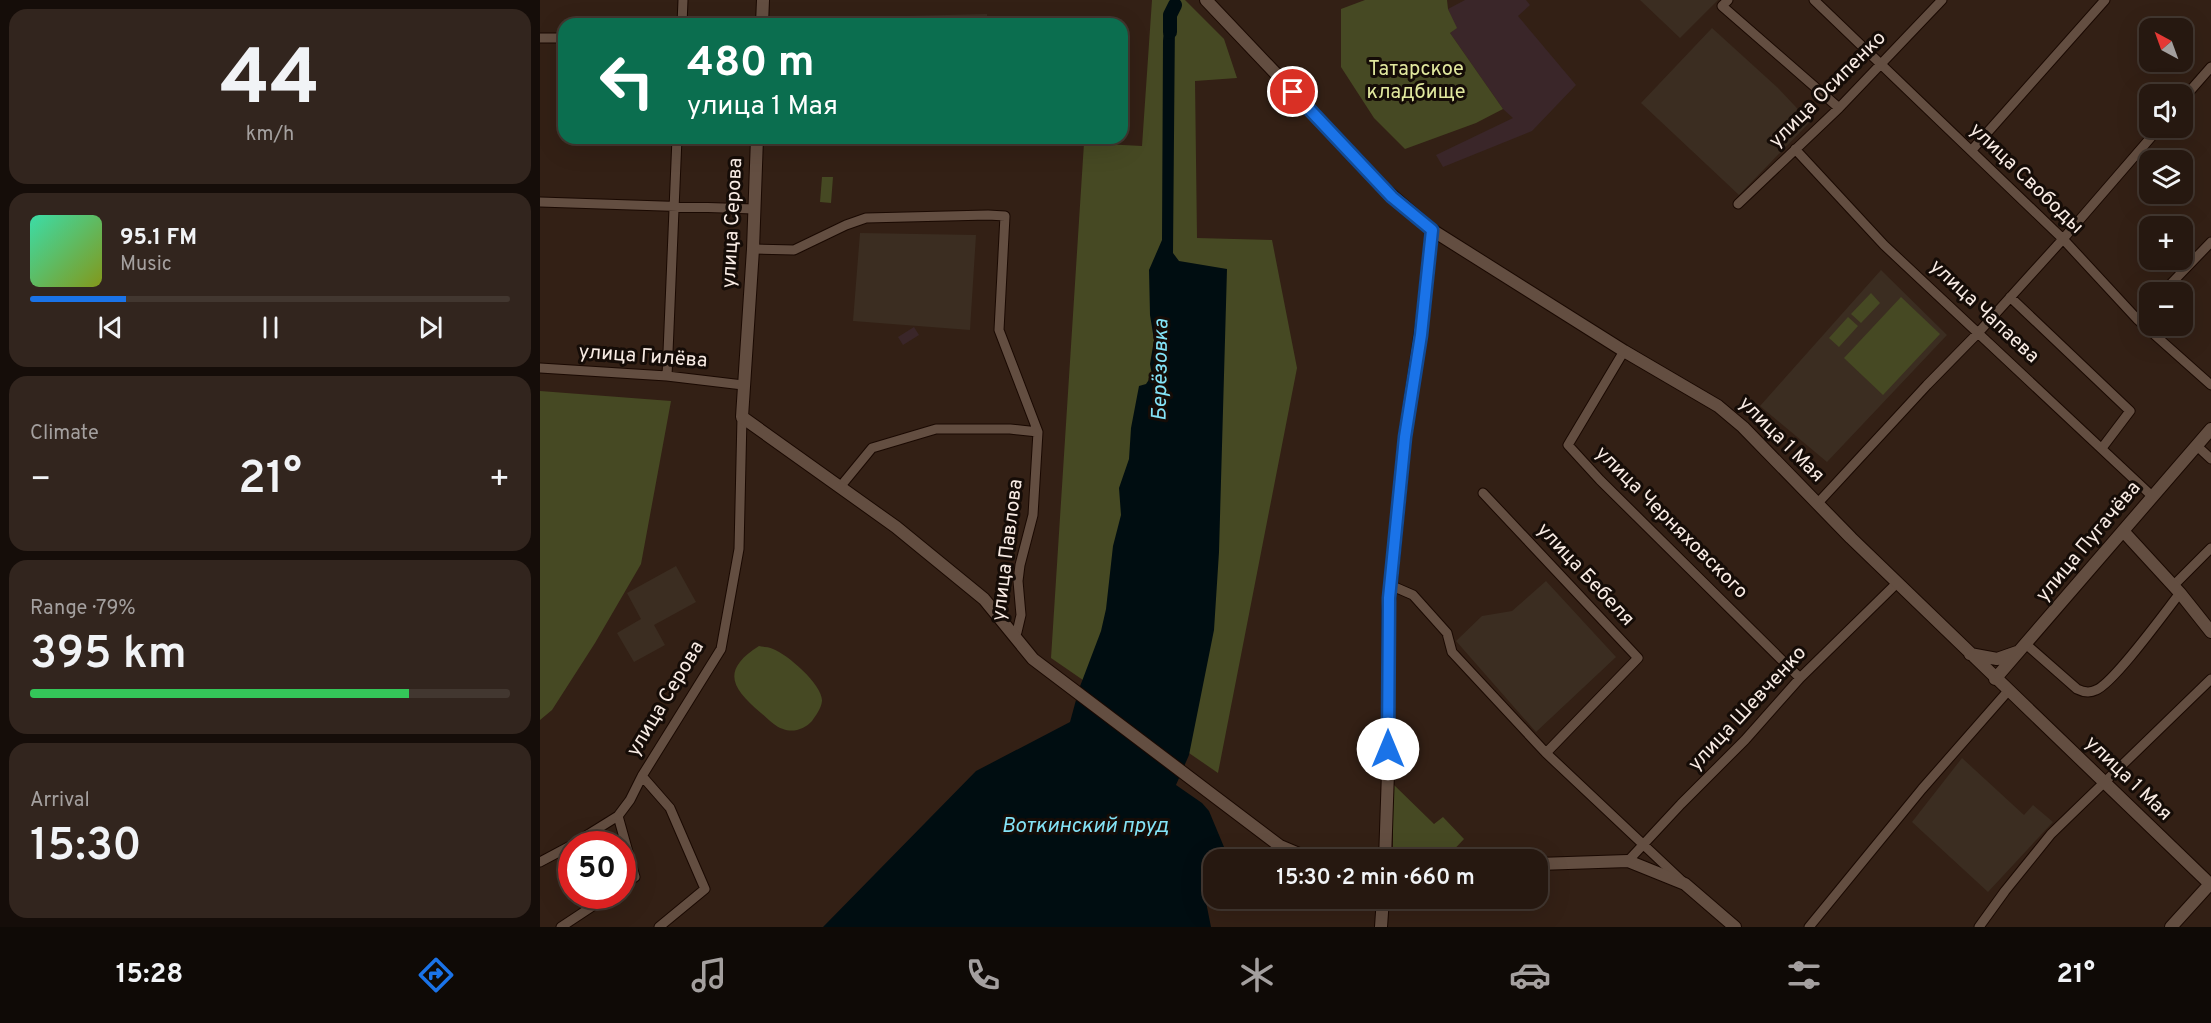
<!DOCTYPE html>
<meta charset="utf-8">
<style>
body{margin:0;font-family:Overpass,sans-serif;background:#32251e;color:#f1f3f6;height:100vh;display:flex;flex-direction:column;font-size:22px;white-space:nowrap}
*{box-sizing:border-box;margin:0}
p{font-size:20px;color:#a4a09f}
.icon{flex:none;width:33px;height:33px;fill:none;stroke:currentColor;stroke-width:2;stroke-linecap:round;stroke-linejoin:round}
.map{position:relative;flex:1;overflow:hidden}
.details{display:flex;flex-direction:column;gap:9px;padding:9px;background:#150d09;width:540px}
.details>*{flex:none}
.hud{position:absolute;left:18px;top:18px;width:570px;height:126px;border-radius:18px;box-shadow:0 6px 24px #0002,0 0 0 2px #423730;background:#0b6e4f;color:#fff;overflow:hidden}
.needle{width:39px;rotate:319deg}
.fabs{position:absolute;left:1599px;top:18px;display:grid;gap:12px}
.fabs a{display:grid;place-items:center;width:54px;height:54px;border-radius:12px;background:#261810;box-shadow:0 6px 24px #0002,0 0 0 2px #423730;font-size:30px}
.speed{position:absolute;left:18px;top:831px;display:flex;gap:12px;font-size:30px;font-weight:700;text-align:center}
.speed>*{display:grid;place-content:center;width:78px;height:78px;border-radius:50%;background:#261810;box-shadow:0 6px 24px #0002,0 0 0 2px #423730;line-height:1}
.speed .limit{border:9px solid #d22;background:#fff;color:#111}
.pin{position:absolute;display:grid;place-items:center;width:51px;height:51px;color:#fff;margin:-26px;border:3px solid #fff;border-radius:50%;box-shadow:0 2px 6px #0007}
.me{position:absolute;width:66px;margin:-33px;rotate:0deg;stroke-linejoin:round;filter:drop-shadow(0 0 4px #0008)}
.turn{display:flex;align-items:center;gap:21px;height:126px;padding:0 30px;font-size:27px}
.turn .icon{width:78px;height:78px;stroke-width:2.5}
.turn b{display:block;font-size:42px;line-height:51px}
.big{font-size:45px;font-weight:600;line-height:1.1}
.details .widget{flex:1;display:flex;flex-direction:column;justify-content:center;gap:9px;min-width:0;padding:0 21px;border-radius:18px;background:#32251e}
.details .dial{align-items:center;gap:0}
.dial b{font-size:78px;line-height:1}
.song{display:flex;align-items:center;gap:18px}
.cover{width:72px;height:72px;border-radius:9px;background:linear-gradient(135deg,hsl(160 70% 55%),hsl(70 70% 35%))}
.played{height:6px;border-radius:3px;background:linear-gradient(90deg,#1a73e8 20%,#423730 20%)}
.keys{display:flex;justify-content:space-around;direction:ltr}
.heat{display:flex;justify-content:space-between;align-items:center;font-size:33px;direction:ltr}
.charge{height:9px;border-radius:4px;background:linear-gradient(90deg,#34c759 79%,#423730 0)}
.trip{position:absolute;left:663px;top:849px;width:345px;height:60px;border-radius:18px;background:#261810;box-shadow:0 6px 24px #0002,0 0 0 2px #423730;font-weight:600;line-height:60px;text-align:center}
.tabs{display:flex;height:96px;justify-content:space-around;align-items:center;background:#0f0a06;color:#a4a09f}
.tabs .icon{width:42px;height:42px}
.tabs .current{color:#1a73e8}
.tabs b{font-size:27px;color:#f1f3f6}
main{display:flex;flex:1;min-height:0}
.map>svg:first-child{display:block}
.industrial{fill:#3a2629}
.education{fill:#3b2d21}
.green{fill:#464923}
.water{fill:#000d11}
.lines{fill:none;stroke-linecap:round;stroke-linejoin:round}
.river{stroke:#000d11;stroke-width:14}
.street-casing{stroke:#1a0902;stroke-width:11}
.secondary-casing{stroke:#1a0902;stroke-width:14}
.street{stroke:#634e41;stroke-width:9}
.secondary{stroke:#634e41;stroke-width:12}
.route-casing{stroke:#114b97;stroke-width:15}
.route{stroke:#1a73e8;stroke-width:10}
.labels{text-anchor:middle;dominant-baseline:central;stroke-width:6;stroke-linejoin:round;paint-order:stroke}
.park-label{font-size:20px;fill:#e1e89e;stroke:#150c07}
.street-label{font-size:20px;fill:#f8ebe4;stroke:#150c07}
.water-label{font-size:21px;font-style:italic;fill:#84e3f7;stroke:#150c07}
</style>
<main>
<section class="details">
<div class="widget dial"><b>44</b><p>km/h</p></div>
<div class="widget">
<div class="song"><i class="cover"></i><div><b>95.1 FM</b><p>Music</p></div></div>
<div class="played"></div>
<div class="keys"><svg class="icon" aria-label="previous" viewBox="0 0 24 24"><path d="M18 5L8 12l10 7zM5 5v14"/></svg><svg class="icon" aria-label="pause" viewBox="0 0 24 24"><path d="M8 5v14M16 5v14"/></svg><svg class="icon" aria-label="next" viewBox="0 0 24 24"><path d="M6 5l10 7-10 7zM19 5v14"/></svg></div>
</div>
<div class="widget"><p>Climate</p>
<div class="heat"><a>−</a><b class="big">21°</b><a>+</a></div>
</div>
<div class="widget"><p>Range · 79%</p><b class="big">395 km</b><div class="charge"></div></div>
<div class="widget"><p>Arrival</p><b class="big">15:30</b></div>
</section>
<div class="map">
<svg width="1671" height="927" viewBox="0 0 1671 927">
<rect width="100%" height="100%" fill="#332015"/>
<path class="industrial" d="M 925,0 L 986,0 L 990,5 L 978,16 L 1036,85 L 992,131 L 903,167 L 896,155 L 973,118 L 963,109 L 910,33 L 916,28 L 908,9 Z
M 374,327 L 379,335 L 363,345 L 358,337 Z"/>
<path class="education" d="M 1100,0 L 1178,0 L 1140,38 Z
M 447,14 L 447,24 L 365,24 L 365,16 Z
M 1172,28 L 1238,88 L 1270,122 L 1199,195 L 1101,103 Z
M 320,233 L 436,235 L 430,330 L 313,321 Z
M 1341,270 L 1407,335 L 1287,462 L 1220,406 Z
M 136,566 L 156,602 L 114,625 L 125,645 L 94,662 L 77,633 L 101,619 L 87,593 Z
M 1006,581 L 1076,657 L 996,732 L 916,641 L 942,616 L 972,611 Z
M 1422,758 L 1484,815 L 1493,805 L 1513,822 L 1448,892 L 1372,822 Z"/>
<path class="green" d="M 612,0 L 645,0 L 684,39 L 697,78 L 655,81 L 657,238 L 732,240 L 757,368 L 678,773 L 511,658 L 544,143 L 602,146 Z
M 825,0 L 907,0 L 908,9 L 917,28 L 910,33 L 963,109 L 936,123 L 865,149 L 834,118 L 801,67 L 801,9 Z
M 282,177 L 293,177 L 291,203 L 280,202 Z
M 1331,293 L 1340,303 L 1321,323 L 1311,314 Z
M 1361,297 L 1400,334 L 1343,395 L 1304,358 Z
M 1308,317 L 1318,326 L 1299,347 L 1289,338 Z
M 0,391 L 131,401 L 101,564 L 55,643 L 12,710 L 0,720 Z
M 219,646 C 223,647 229,647 233,649 C 247,654 283,685 282,701 C 281,709 276,715 272,721 C 265,729 253,733 243,729 C 235,727 227,718 221,713 C 191,688 181,670 219,646 Z
M 853,784 L 894,824 L 903,817 L 924,839 L 905,859 L 853,860 Z"/>
<path class="water" d="M 625,15 L 630,15 L 635,18 L 633,253 L 639,261 L 687,269 L 679,552 L 674,630 L 649,755 L 636,785 L 662,803 L 669,811 L 684,847 L 679,859 L 674,860 L 673,870 L 664,892 L 671,927 L 283,927 L 436,771 L 530,722 L 539,689 L 561,631 L 566,609 L 573,546 L 581,515 L 579,488 L 589,459 L 591,428 L 599,386 L 606,384 L 612,375 L 610,364 L 614,340 L 610,315 L 609,270 L 622,240 L 623,41 Z"/>
<g class="lines">
<path class="river" d="M 630,32 L 630,15 L 635,5"/>
<g class="street-casing">
<path id="street" d="M 1188,0 L 1182,6 L 1299,108
M 1274,0 L 1523,239 L 1598,320 L 1671,385
M 142,24 L 143,0
M 0,38 L 24,38
M 1642,100 L 1671,67
M 1255,149 L 1344,245 L 1613,497
M 1431,151 L 1565,0
M 0,202 L 214,209
M 1198,204 L 1299,108 L 1402,0
M 213,249 L 254,250 L 306,225 L 326,218 L 448,215 L 465,216 L 459,330 L 498,432 L 493,515 L 480,565 L 478,581 L 481,615 L 477,632 L 474,635
M 1623,292 L 1671,242
M 1470,297 L 1590,411 L 1562,448
M 1598,320 L 1610,307
M 1084,351 L 1028,445 L 1060,480 L 1260,678
M 0,368 L 127,376 L 203,385
M 127,376 L 137,138
M 1657,446 L 1671,459
M 300,487 L 332,448 L 396,429 L 470,429 L 498,432
M 943,493 L 1098,658 L 1006,753
M 1277,504 L 1387,385 L 1438,333 L 1523,239 L 1619,128
M 850,585 L 873,595 L 907,633 L 912,652 L 1006,753 L 1142,881
M 1633,586 L 1671,548
M 1487,645 L 1537,689 C 1543,692 1550,693 1556,690 C 1574,683 1625,612 1640,593
M 102,776 L 130,808 L 165,889 L 119,927
M 78,816 L 95,877 L 82,885
M 33,844 L 78,816 L 90,800 L 102,776 L 181,649 L 199,549 L 202,417
M 1088,861 L 1141,804 L 1205,740 L 1260,678 L 1357,583
M 0,862 L 32,845
M 21,927 L 68,896
M 1269,927 L 1382,789 L 1468,691
M 1439,927 L 1465,891 L 1511,834 L 1671,679"/>
</g>
<g class="secondary-casing">
<path id="secondary" d="M 666,0 L 847,191 L 892,230 L 1084,351 L 1178,406 L 1203,427 L 1311,538 L 1671,885
M 222,24 L 223,0
M 217,138 L 213,249 L 202,417 L 356,527 L 444,599 L 493,659 L 740,846 L 773,860
M 1584,532 L 1640,593 L 1671,632
M 1430,654 L 1457,659 L 1477,652
M 1455,679 L 1671,429
M 845,860 L 848,772 L 848,612 L 865,437 L 883,316 L 892,230
M 998,864 L 1088,861 L 1145,884 L 1195,927
M 841,927 L 843,898
M 1631,927 L 1670,884"/>
</g>
<use href="#street" class="street"/>
<use href="#secondary" class="secondary"/>
</g>
<g class="lines">
<g class="route-casing">
<path id="route" d="M 753,92 L 852,197 L 892,230 L 881,335 L 865,437 L 849,598 L 848,749"/>
</g>
<use href="#route" class="route"/>
</g>
<g class="labels">
<g class="park-label">
<text x="876" y="70">Татарское<tspan x="876" dy="23">кладбище</tspan></text>
</g>
<g class="street-label">
<text transform="translate(1288 90) rotate(-45)">улица Осипенко</text>
<text transform="translate(1486 179) rotate(44)">улица Свободы</text>
<text transform="translate(193 223) rotate(-87)">улица Серова</text>
<text transform="translate(1444 312) rotate(43)">улица Чапаева</text>
<text transform="translate(103 357) rotate(4)">улица Гилёва</text>
<text transform="translate(1241 440) rotate(45)">улица 1 Мая</text>
<text transform="translate(1131 523) rotate(45)">улица Черняховского</text>
<text transform="translate(1549 542) rotate(-50)">улица Пугачёва</text>
<text transform="translate(468 550) rotate(-83)">улица Павлова</text>
<text transform="translate(1045 575) rotate(47)">улица Бебеля</text>
<text transform="translate(126 699) rotate(-59)">улица Серова</text>
<text transform="translate(1208 709) rotate(-47)">улица Шевченко</text>
<text transform="translate(1588 779) rotate(44)">улица 1 Мая</text>
</g>
<g class="water-label">
<text transform="translate(621 370) rotate(-89)">Берёзовка</text>
<text x="545" y="826">Воткинский пруд</text>
</g>
</g>
</svg>
<div class="fabs">
<a><svg class="needle" viewBox="-14 -14 28 28"><path d="M0-13l5 13h-10z" fill="#e53935"/><path d="M0 13l5-13h-10z" fill="#a4a09f"/></svg></a>
<a><svg class="icon" aria-label="sound" viewBox="0 0 24 24"><path d="M4 9h4l5-4v14l-5-4H4zM17 9q2 3 0 6"/></svg></a>
<a><svg class="icon" aria-label="layers" viewBox="0 0 24 24"><path d="M12 4l9 5-9 5-9-5zM3 14l9 5 9-5"/></svg></a>
<a>+</a>
<a>−</a>
</div>
<div class="speed"><div class="limit">50</div></div>
<div class="pin" style="left:753px;top:92px;background:#d93025"><svg class="icon" aria-label="arrive" viewBox="0 0 24 24"><path d="M6 21V4h12l-3 4 3 4H6"/></svg></div>
<svg class="me" style="left:848px;top:749px" viewBox="-20 -20 40 40"><circle r="19" fill="#fff"/><path d="M0-13L10 11 0 6-10 11z" fill="#1a73e8"/></svg>
<div class="trip">15:30 · 2 min · 660 m</div>
<div class="hud">
<div class="turn"><svg class="icon" aria-label="left" viewBox="0 0 24 24"><path d="M17 20v-9H6M10 6l-5 5 5 5"/></svg><div><b>480 m</b>улица 1 Мая</div></div>
</div>
</div>
</main>
<nav class="tabs">
<b>15:28</b>
<svg class="icon current" aria-label="directions" viewBox="0 0 24 24"><path d="M12 3l9 9-9 9-9-9zM9 14v-3h6M13 9l2 2-2 2"/></svg>
<svg class="icon" aria-label="music" viewBox="0 0 24 24"><path d="M9 18V5l10-2v13"/><circle cx="6" cy="18" r="3"/><circle cx="16" cy="16" r="3"/></svg>
<svg class="icon" aria-label="phone" viewBox="0 0 24 24"><path d="M5 4h4l2 5-3 2q2 4 5 5l2-3 5 2v4C11 20 4 13 5 4z"/></svg>
<svg class="icon" aria-label="climate" viewBox="0 0 24 24"><path d="M12 3v18M4 7l16 10M4 17L20 7"/></svg>
<svg class="icon" aria-label="car" viewBox="0 0 24 24"><path d="M5 17H2v-5l4-1 3-4h7l3 4 3 1v5h-3M9 17h6M6 11h13"/><circle cx="7" cy="17" r="2"/><circle cx="17" cy="17" r="2"/></svg>
<svg class="icon" aria-label="filters" viewBox="0 0 24 24"><path d="M4 7h16M4 17h16"/><circle cx="9" cy="7" r="2"/><circle cx="15" cy="17" r="2"/></svg>
<b>21°</b>
</nav>
